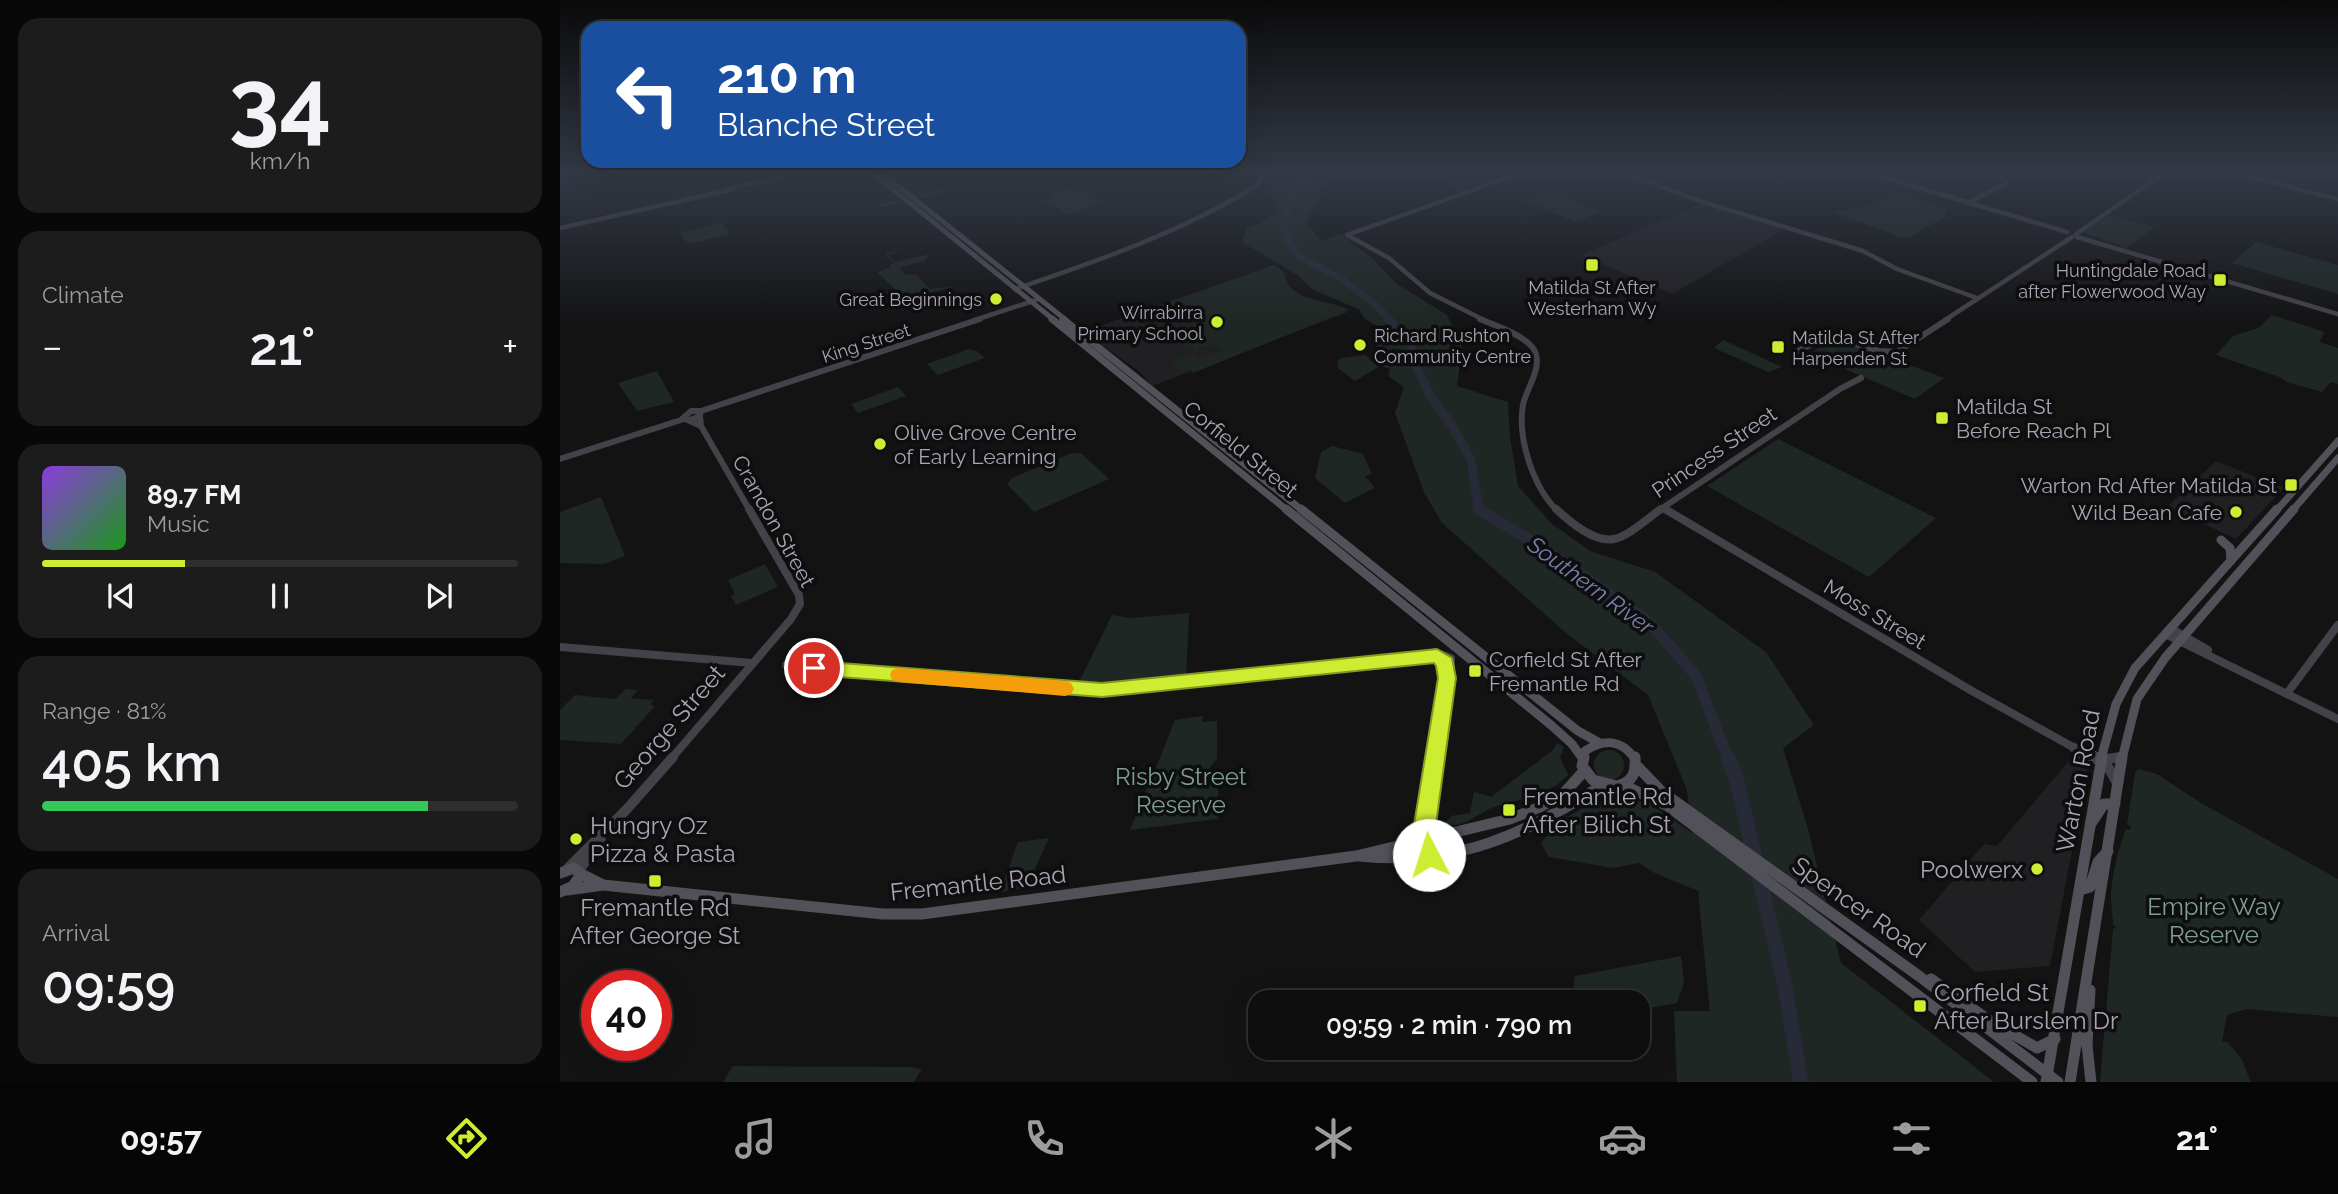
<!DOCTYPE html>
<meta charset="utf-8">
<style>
body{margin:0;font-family:Raleway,sans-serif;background:#1c1c1d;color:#f1f3f6;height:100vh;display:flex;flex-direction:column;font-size:26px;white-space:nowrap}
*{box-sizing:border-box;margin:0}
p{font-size:23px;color:#9b9c9e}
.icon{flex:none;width:38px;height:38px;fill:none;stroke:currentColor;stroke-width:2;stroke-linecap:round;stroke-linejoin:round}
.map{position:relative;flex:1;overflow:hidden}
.side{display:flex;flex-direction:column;gap:18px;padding:18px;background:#080808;width:560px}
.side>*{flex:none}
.hud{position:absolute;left:21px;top:21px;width:665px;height:147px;border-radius:21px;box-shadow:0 7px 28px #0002,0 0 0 2px #2e2e2f;background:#1a4fa0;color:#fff;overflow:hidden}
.speed{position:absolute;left:21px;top:970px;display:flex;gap:14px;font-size:35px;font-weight:700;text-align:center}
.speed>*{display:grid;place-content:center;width:91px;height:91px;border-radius:50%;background:#0e0e0f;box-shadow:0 7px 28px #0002,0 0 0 2px #2e2e2f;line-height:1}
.speed .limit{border:10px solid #d22;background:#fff;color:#111}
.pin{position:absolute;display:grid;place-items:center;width:60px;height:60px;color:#fff;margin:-30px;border:4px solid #fff;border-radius:50%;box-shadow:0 2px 7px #0007}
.me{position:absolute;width:77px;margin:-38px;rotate:355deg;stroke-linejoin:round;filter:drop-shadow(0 0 5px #0008)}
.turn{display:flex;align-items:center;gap:24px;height:147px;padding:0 21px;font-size:32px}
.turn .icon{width:91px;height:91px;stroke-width:2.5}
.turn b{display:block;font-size:49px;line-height:60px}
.big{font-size:52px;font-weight:600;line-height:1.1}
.side .tile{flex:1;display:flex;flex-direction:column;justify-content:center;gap:10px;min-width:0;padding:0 24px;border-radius:21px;background:#1c1c1d}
.side .dial{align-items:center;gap:0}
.dial b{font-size:91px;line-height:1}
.song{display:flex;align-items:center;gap:21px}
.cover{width:84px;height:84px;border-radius:10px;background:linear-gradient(135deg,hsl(270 70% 55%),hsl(120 70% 35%))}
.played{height:7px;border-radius:4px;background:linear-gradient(90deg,#cded32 30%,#2e2e2f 30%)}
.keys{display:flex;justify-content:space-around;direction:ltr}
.heat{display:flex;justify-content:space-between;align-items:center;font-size:38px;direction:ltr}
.charge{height:10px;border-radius:5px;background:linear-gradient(90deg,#34c759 81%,#2e2e2f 0)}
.trip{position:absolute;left:688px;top:990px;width:402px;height:70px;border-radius:21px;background:#0e0e0f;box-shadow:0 7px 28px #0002,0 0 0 2px #2e2e2f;font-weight:600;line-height:70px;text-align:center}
.menu{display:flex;height:112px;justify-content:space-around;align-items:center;background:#060606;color:#9b9c9e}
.menu .icon{width:49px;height:49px}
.menu .active{color:#cded32}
.menu b{font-size:32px;color:#f1f3f6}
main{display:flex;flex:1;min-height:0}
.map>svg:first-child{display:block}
.built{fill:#201f21}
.green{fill:#1f2724}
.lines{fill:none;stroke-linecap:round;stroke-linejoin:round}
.stream{stroke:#292a38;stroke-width:2}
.river-far3{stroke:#292a38;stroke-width:7}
.river-far2{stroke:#292a38;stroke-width:9}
.river-far1{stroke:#292a38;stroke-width:11}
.river{stroke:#292a38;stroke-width:15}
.secondary-far3{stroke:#444249;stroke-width:4.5}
.secondary-far2{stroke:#444249;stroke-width:6}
.secondary-far1{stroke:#444249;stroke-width:8}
.secondary{stroke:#444249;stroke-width:10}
.primary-far3{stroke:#525058;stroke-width:5}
.primary-far2{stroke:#525058;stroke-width:7}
.primary-far1{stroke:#525058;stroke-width:9}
.primary{stroke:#525058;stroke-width:11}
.route{fill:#cded32;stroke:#859a20;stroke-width:2}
.slow{fill:#f59e0b}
.poi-dot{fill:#cded32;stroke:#0e0e0f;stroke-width:2.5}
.labels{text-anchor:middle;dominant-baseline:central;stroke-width:7;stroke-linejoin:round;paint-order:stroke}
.far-poi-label{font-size:18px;fill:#a8a4b4;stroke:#0e0e0f;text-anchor:end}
.far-street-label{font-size:18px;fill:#a8a4b4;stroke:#0e0e0f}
.poi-label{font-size:21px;fill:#a8a4b4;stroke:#0e0e0f;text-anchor:start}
.street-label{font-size:21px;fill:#a8a4b4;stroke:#0e0e0f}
.water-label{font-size:23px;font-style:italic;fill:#7c7daf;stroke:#0e0e0f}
.near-street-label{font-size:24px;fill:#a8a4b4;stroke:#0e0e0f}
.near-park-label{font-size:24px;fill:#7c9f90;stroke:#0e0e0f}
.near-poi-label{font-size:24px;fill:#a8a4b4;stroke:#0e0e0f;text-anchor:start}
</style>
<main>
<section class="side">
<div class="tile dial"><b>34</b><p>km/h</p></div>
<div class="tile"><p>Climate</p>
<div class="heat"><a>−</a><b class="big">21°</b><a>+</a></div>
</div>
<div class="tile">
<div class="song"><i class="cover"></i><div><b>89.7 FM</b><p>Music</p></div></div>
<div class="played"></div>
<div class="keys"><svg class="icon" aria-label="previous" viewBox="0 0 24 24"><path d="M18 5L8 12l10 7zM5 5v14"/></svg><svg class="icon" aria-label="pause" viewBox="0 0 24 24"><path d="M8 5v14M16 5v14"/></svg><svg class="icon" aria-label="next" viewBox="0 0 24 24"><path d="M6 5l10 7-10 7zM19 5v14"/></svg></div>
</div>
<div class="tile"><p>Range · 81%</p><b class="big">405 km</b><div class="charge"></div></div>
<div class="tile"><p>Arrival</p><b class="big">09:59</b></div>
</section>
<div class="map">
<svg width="1778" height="1082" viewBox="0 0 1778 1082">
<rect width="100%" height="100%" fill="#131314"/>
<path class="built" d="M 1140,204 L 1225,229 L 1112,294 L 1022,255 Z
M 710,266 L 718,271 L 731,295 L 788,312 L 592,386 L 579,371 L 523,332 Z
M 1656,461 L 1724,488 L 1676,539 L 1607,507 Z
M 1513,756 L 1528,767 L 1490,966 L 1415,972 L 1359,920 L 1424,844 L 1437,846 Z"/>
<path class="green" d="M 749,173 L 786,173 L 764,190 L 746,222 L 761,241 L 780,234 L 811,257 L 837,284 L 887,315 L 902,347 L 897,386 L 948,402 L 950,437 L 958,486 L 992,524 L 1030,551 L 1095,572 L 1206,652 L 1254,725 L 1223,748 L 1248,829 L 1281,963 L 1434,1082 L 1117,1082 L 1114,1011 L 1150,1011 L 1138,891 L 1095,873 L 1079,863 L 1053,868 L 989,857 L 981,843 L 1002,820 L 1032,803 L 1086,801 L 1132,833 L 1127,790 L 1088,695 L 1006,633 L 882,523 L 864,492 L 835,413 L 844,387 L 828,376 L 830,369 L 820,366 L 795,381 L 778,368 L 777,361 L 782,358 L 806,355 L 811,361 L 834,355 L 836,348 L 826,351 L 816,346 L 823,339 L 837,346 L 838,341 L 804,318 L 800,310 L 752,289 L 739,276 L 682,242 L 687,228 L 701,223 L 716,211 L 714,200 L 706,190 L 716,179 Z
M 877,173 L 905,173 L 924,183 L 899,192 L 875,178 Z
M 506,188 L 524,192 L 541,203 L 510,215 L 486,202 L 493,192 Z
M 990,191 L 1042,212 L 1015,222 L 964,201 Z
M 1335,192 L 1388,209 L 1385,217 L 1349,237 L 1340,237 L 1273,212 L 1308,206 Z
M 1546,216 L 1553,216 L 1595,227 L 1567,248 L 1522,232 Z
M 161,222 L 170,234 L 128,244 L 120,233 Z
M 1696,242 L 1778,265 L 1778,294 L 1672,263 Z
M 346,248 L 328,255 L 335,262 L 370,254 L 364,261 L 339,268 L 345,274 L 357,275 L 370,289 L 394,286 L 346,300 L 317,272 L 329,268 L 333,262 L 325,254 Z
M 714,265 L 724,272 C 728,303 767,298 789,310 L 633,373 L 629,369 L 621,371 L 612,361 L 637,354 L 635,357 L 638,359 L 666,350 L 658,344 L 638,348 L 641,349 L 635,352 L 631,347 L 622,346 L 634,342 L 640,346 L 636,342 L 642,340 L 634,341 L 629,337 L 641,334 L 636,328 L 628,326 L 635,323 L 627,318 L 610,323 L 600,316 L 594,318 L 587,313 L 573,316 Z
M 1712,315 L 1765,332 L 1759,342 L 1778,348 L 1778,384 L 1771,382 L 1762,392 L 1727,382 L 1722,378 L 1656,355 L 1673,336 L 1698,328 Z
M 1163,340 L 1222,367 L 1208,372 L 1154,348 Z
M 1271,340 C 1310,352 1347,363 1384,378 L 1355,399 L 1250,354 Z
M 409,349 L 417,351 L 425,358 L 378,375 L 367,364 Z
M 97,371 L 114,402 L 77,411 L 58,383 Z
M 338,387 L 346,396 L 298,413 L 291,404 Z
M 1218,439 L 1376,518 L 1309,577 L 1147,486 Z
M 772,446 L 803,454 L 812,474 L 805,476 L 815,488 L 785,503 L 755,478 L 761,452 Z
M 512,453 L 522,454 L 549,479 L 474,512 L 447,484 L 452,478 Z
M 41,497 L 65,556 L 44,564 L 0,563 L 0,512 Z
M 205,564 L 218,587 L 176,605 L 171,596 L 175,594 L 168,580 Z
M 629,613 L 626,678 L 568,684 L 518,684 L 552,615 L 571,618 Z
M 66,689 L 78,690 L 71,698 L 94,700 L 90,705 L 95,706 L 61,744 L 0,740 L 0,710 L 15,695 L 55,699 Z
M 643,716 L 642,722 L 657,721 L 657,759 L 650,767 L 650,772 L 658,779 L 658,819 L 570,830 L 587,788 L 580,779 L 580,772 L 596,768 L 615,720 Z
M 997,743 L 1004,747 L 1000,757 L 1008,775 C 982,801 965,796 934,807 C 916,814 905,828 884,825 L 891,816 L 910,813 L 914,792 L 931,797 L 993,750 Z
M1034 765a15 15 0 1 1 30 0a15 15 0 1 1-30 0Z
M 1578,769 L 1597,774 L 1641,803 L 1778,879 L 1778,1017 L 1686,1009 L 1667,1015 L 1662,1042 L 1667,1042 L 1681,1058 L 1691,1082 L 1540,1082 L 1553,929 L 1557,928 L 1553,925 C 1553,915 1551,907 1551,897 C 1551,880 1559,845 1566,829 L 1570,830 L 1571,826 L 1567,825 L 1575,773 Z
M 489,838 L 466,888 L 440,892 L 458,842 Z
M 1121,956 L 1124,983 L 1117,1003 L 1078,1010 L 1078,1003 L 1012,1003 L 1015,976 Z
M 173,1066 L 348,1067 L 362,1069 L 354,1082 L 163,1082 Z"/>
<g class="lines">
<path class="stream" d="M 361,196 L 394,187
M 315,207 L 336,202"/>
<path class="river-far3" d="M 753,173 L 736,190 L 722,224 L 727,240 L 740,257 L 780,278 L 809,299 L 830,320"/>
<path class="river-far2" d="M 828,319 L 849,340 L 856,366 L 870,395 L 893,427 L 911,460 L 919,511"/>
<path class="river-far1" d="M 918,509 L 982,547 L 1089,622 L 1136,676 L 1168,759"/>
<path class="river" d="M 1168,757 L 1177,782 L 1225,986 L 1241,1082"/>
<path class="secondary-far3" d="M 1063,173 L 1143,202 L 1303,251 L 1337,269 L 1417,298
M 1310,173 L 1507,232
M 1674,173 L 1778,199
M 168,189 L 239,173
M 1407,203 L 1445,184 L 1446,181 L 1438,173
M 0,228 L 169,190
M 1516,234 L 1604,173
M 787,235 L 829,258 L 870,293 L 924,320
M 787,235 L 961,173
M 1517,237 L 1778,314
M 455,289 C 538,261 618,233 693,188 L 700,181 L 702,173
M 415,320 L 476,300
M 1385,320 L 1512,237"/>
<path class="secondary-far2" d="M 920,319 C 936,326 962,334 973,348 C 985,366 966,388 963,405 C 957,439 974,489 998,511
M 1235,353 L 1257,341 L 1274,338 L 1319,351 L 1337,352 L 1388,319
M 141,411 L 420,319
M 140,416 L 141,426 L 190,511
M 130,420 L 140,416 L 141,411 L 131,411 L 123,418 L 141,426
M 0,459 L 124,419
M 1103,508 L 1108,511
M 1098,511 L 1280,389 L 1301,378"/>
<path class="secondary-far1" d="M 996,509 C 1009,521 1034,543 1054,539 C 1069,536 1088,518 1101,509
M 1105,509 L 1412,691 L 1511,746 L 1532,753 L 1539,759
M 1610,628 L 1648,650
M 1605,634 L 1778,719
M 0,647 L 192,663
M 875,652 L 891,658 L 891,673 L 887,678
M 226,665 L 542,690 L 877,656 L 885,663 L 887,678 L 875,759
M 1728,692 L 1778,625
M 1511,746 L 1522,756 L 1530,759
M 111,759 L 231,619 L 240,604 L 239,595 L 189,509
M 1552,759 L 1562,757"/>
<path class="secondary" d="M 1525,757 L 1541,760 L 1560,757
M 1537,757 L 1548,767 L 1557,783
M 869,855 L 864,829 L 875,757
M 8,868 L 67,809 L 113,757
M 19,870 L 41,841"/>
<path class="primary-far3" d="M 313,173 L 494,320
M 322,173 L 506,320"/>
<path class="primary-far2" d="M 492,319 L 728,511
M 503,319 L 743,511
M 1716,511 L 1778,441
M 1732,511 L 1778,458"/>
<path class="primary-far1" d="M 726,509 L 991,725 L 1012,744 L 1022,758
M 741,509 L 1018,731 L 1038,742
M 1661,540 L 1670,548 L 1671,561
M 1023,759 L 1025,751 C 1044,738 1062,740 1075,759
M 1541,759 L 1556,704 L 1575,668 L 1717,509
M 1562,759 L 1577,699 L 1605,658 L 1734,509"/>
<path class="primary" d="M 1024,757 L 1022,766 L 1033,780 L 1057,786 C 1073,782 1076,773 1075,757
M 1077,766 L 1102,792 L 1359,976 L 1498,1082
M 1063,785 L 1108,806 L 1472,1082
M 1532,822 L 1544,804 L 1555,804
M 799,856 C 900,866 960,836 1043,785
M 0,873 L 14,868 L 21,874 L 13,886 L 0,892
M 21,874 L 43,885
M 7,890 L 43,885 L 323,914 L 362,914 L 796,856 L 950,819 L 980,807 L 1005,792 L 1024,771
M 1520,890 L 1530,887 L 1538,862 L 1548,851
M 1371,979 L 1427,1019 L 1477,1048 L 1495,1039
M 1530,990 L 1527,1045 L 1531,1082
M 1486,1082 L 1542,757
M 1510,1082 L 1562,757"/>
</g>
<linearGradient id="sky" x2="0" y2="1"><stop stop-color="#0a0a0b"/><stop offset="0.53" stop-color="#333945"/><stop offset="1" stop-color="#333945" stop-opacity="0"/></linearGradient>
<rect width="1778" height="325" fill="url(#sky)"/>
<path class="route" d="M 877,649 L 892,658 L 896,678 L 875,831 L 880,855 L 877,862 L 869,865 L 862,862 L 853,831 L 878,678 L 876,666 L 874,663 L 542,697 L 254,675 L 247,673 L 245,668 L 247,663 L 254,661 L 542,683 Z"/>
<path class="slow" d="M 339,668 L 505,681 L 511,683 L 514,689 L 511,694 L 505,696 L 339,682 L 332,680 L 330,675 L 332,670 Z"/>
<g class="poi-dot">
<rect x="1025" y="258" width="14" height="14" rx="3.5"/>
<rect x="1653" y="273" width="14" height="14" rx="3.5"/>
<circle cx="436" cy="299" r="7"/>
<circle cx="657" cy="322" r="7"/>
<circle cx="800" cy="345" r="7"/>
<rect x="1211" y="340" width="14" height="14" rx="3.5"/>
<rect x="1375" y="411" width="14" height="14" rx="3.5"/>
<circle cx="320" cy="444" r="7"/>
<rect x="1724" y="478" width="14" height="14" rx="3.5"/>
<circle cx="1676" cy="512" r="7"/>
<rect x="908" y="664" width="14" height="14" rx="3.5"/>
<rect x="942" y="803" width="14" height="14" rx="3.5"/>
<circle cx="16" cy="839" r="7"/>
<circle cx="1477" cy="869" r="7"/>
<rect x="88" y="874" width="14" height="14" rx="3.5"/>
<rect x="1353" y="999" width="14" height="14" rx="3.5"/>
</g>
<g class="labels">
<g class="far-poi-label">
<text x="1646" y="270">Huntingdale Road<tspan x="1646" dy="21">after Flowerwood Way</tspan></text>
<text x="1032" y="287" text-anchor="middle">Matilda St After<tspan x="1032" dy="21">Westerham Wy</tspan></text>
<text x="422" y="299">Great Beginnings</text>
<text x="643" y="312">Wirrabirra<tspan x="643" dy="21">Primary School</tspan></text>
<text x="814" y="335" text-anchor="start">Richard Rushton<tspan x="814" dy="21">Community Centre</tspan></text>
<text x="1232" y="337" text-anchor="start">Matilda St After<tspan x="1232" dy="21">Harpenden St</tspan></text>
</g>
<g class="far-street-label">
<text transform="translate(306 343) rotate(-18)">King Street</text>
</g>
<g class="poi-label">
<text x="1396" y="406">Matilda St<tspan x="1396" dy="24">Before Reach Pl</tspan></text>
<text x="334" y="432">Olive Grove Centre<tspan x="334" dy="24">of Early Learning</tspan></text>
<text x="1717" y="485" text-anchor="end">Warton Rd After Matilda St</text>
<text x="1662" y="512" text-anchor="end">Wild Bean Cafe</text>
<text x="929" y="659">Corfield St After<tspan x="929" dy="24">Fremantle Rd</tspan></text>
</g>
<g class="street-label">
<text transform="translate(681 449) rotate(39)">Corfield Street</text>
<text transform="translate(1154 452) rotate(-34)">Princess Street</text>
<text transform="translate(214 521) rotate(61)">Crandon Street</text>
<text transform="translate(1315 614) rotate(31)">Moss Street</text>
</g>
<g class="water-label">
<text transform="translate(1031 585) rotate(36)">Southern River</text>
</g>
<g class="near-street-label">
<text transform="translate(109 727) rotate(-49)">George Street</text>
<text transform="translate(1518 781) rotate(-79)">Warton Road</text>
<text transform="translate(418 883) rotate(-6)">Fremantle Road</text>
<text transform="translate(1299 907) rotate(35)">Spencer Road</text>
</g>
<g class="near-park-label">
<text x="621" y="776">Risby Street<tspan x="621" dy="28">Reserve</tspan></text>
<text x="1654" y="906">Empire Way<tspan x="1654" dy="28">Reserve</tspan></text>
</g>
<g class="near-poi-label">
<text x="963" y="796">Fremantle Rd<tspan x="963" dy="28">After Bilich St</tspan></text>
<text x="30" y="825">Hungry Oz<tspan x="30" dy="28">Pizza &amp; Pasta</tspan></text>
<text x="1463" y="869" text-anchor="end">Poolwerx</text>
<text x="95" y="907" text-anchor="middle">Fremantle Rd<tspan x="95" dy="28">After George St</tspan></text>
<text x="1374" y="992">Corfield St<tspan x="1374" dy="28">After Burslem Dr</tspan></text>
</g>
</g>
</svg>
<div class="speed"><div class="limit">40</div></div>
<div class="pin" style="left:254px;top:668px;background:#d93025"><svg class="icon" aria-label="arrive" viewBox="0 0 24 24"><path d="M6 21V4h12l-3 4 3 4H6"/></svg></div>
<svg class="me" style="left:869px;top:855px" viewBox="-20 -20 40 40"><circle r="19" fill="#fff"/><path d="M0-13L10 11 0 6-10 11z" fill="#cded32"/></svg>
<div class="trip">09:59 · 2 min · 790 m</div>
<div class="hud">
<div class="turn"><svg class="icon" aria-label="left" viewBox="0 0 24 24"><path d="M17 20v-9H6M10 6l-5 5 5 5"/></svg><div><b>210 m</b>Blanche Street</div></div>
</div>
</div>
</main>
<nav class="menu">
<b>09:57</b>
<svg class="icon active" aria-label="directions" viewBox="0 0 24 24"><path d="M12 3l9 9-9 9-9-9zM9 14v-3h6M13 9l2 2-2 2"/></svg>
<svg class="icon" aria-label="music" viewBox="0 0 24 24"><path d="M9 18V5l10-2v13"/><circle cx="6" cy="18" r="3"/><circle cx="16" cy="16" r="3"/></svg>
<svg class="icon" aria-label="phone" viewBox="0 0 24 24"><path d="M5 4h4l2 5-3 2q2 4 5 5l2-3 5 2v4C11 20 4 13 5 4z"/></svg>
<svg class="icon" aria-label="climate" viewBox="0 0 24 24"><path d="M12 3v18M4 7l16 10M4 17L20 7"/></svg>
<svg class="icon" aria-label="car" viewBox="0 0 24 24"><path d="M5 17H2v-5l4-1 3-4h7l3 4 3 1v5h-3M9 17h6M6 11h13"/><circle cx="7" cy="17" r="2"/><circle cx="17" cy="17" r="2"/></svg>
<svg class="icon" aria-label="filters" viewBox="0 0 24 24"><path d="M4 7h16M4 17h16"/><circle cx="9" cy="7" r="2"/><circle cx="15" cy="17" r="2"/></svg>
<b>21°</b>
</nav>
